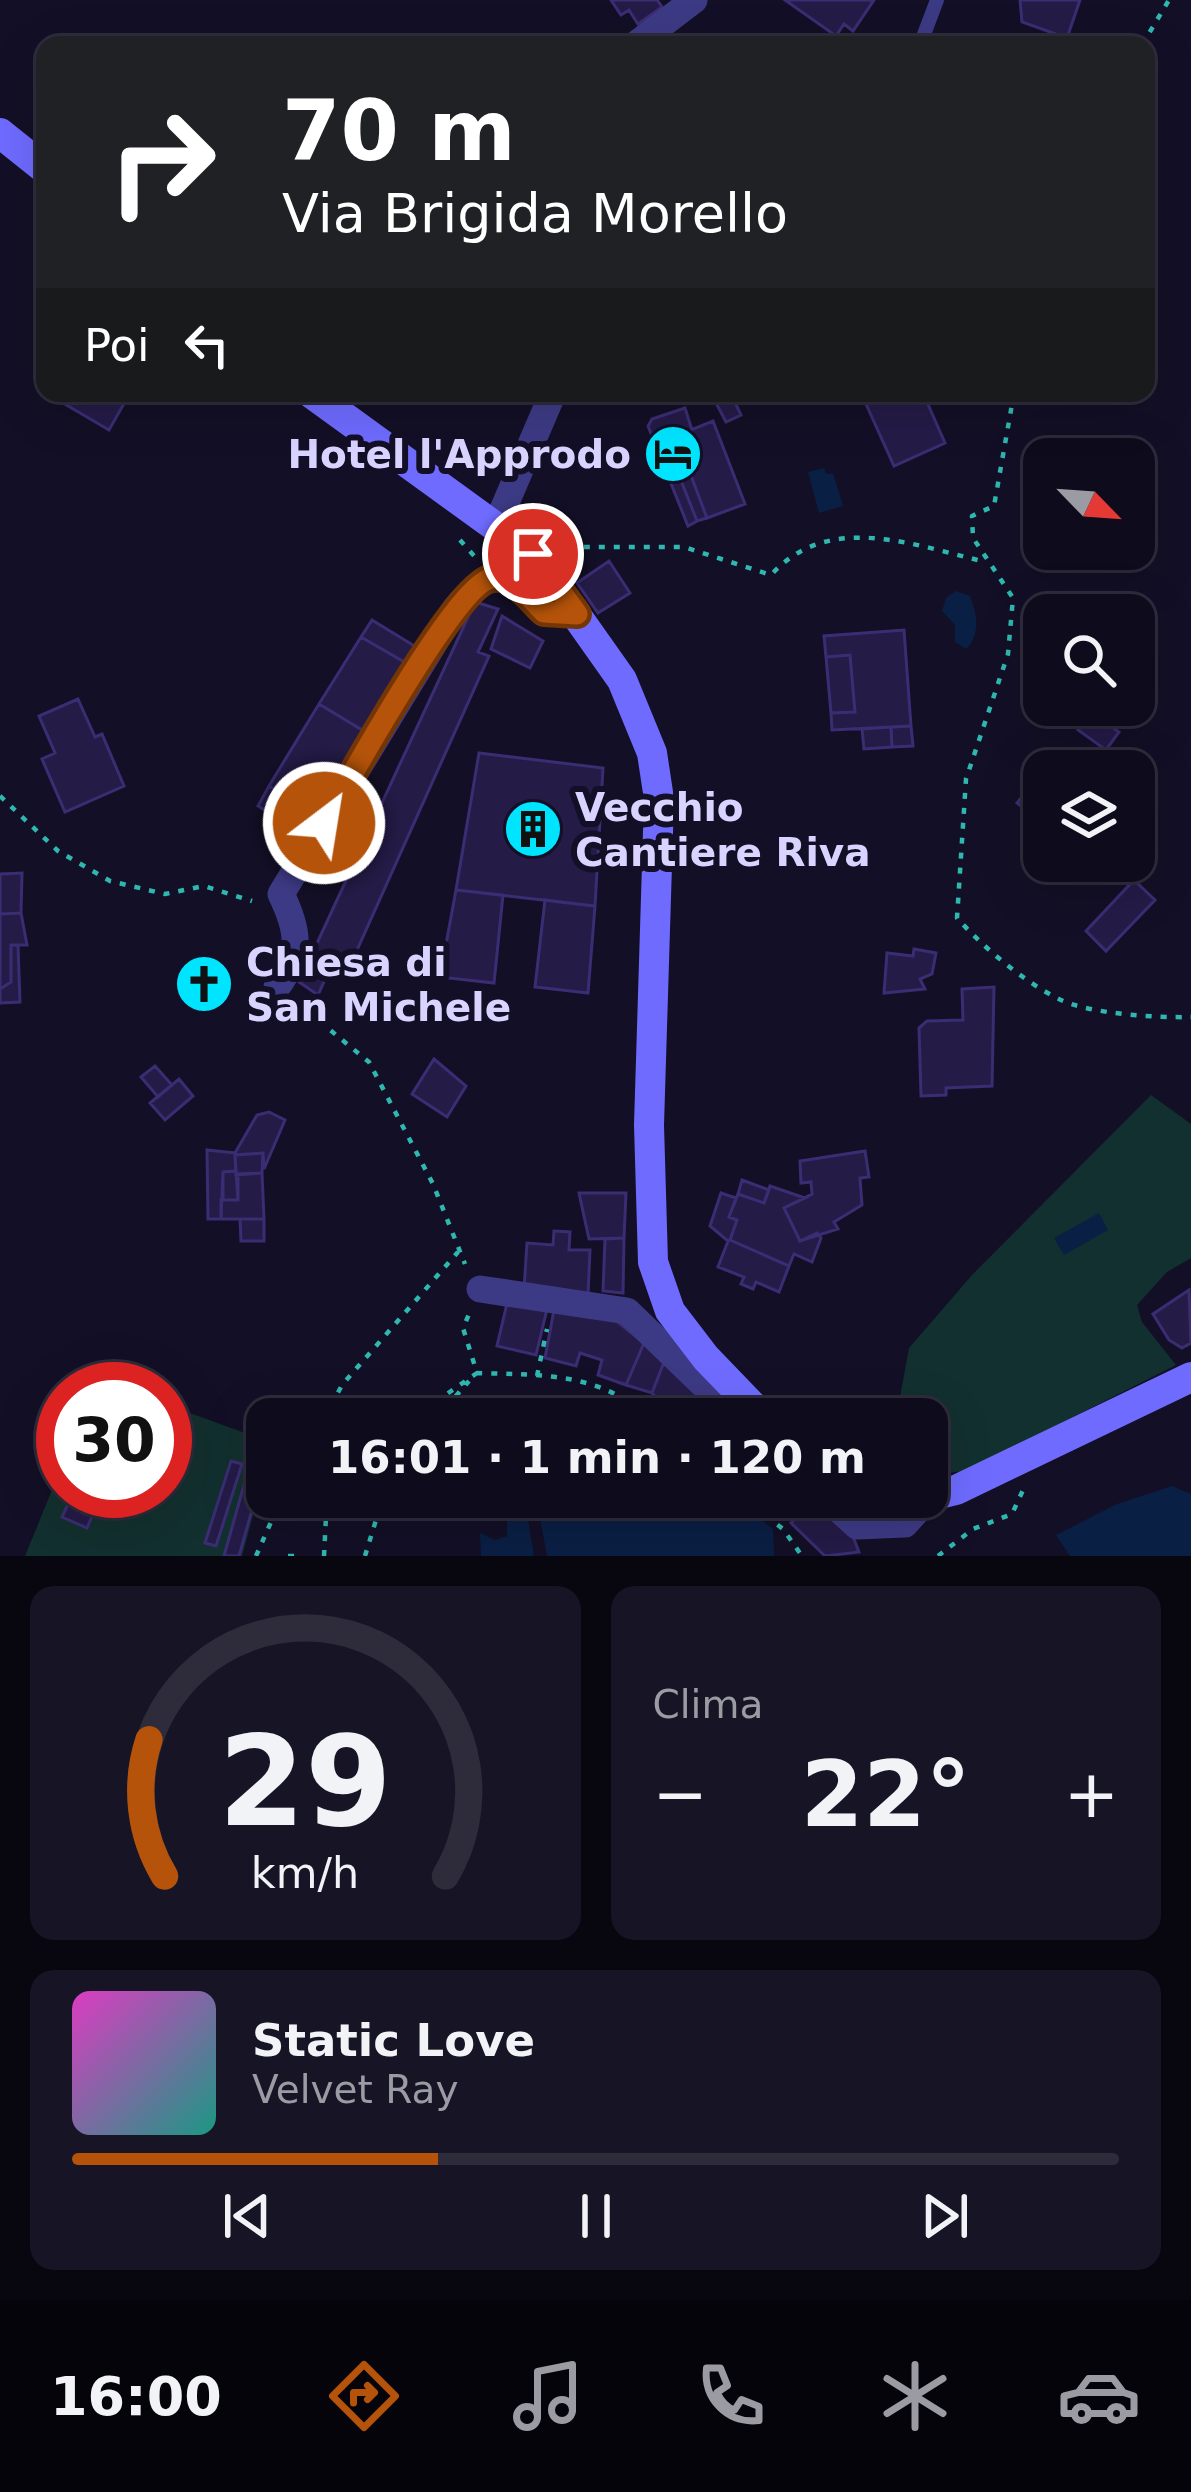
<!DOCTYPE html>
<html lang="it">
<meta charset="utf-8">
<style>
body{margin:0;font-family:"DejaVu Sans",sans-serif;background:#171425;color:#f1f3f6;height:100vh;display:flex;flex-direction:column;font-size:45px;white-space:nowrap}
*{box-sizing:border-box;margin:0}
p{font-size:39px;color:#9b9ba3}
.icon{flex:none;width:66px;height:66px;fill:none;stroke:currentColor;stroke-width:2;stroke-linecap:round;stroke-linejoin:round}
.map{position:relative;height:1556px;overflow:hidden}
.sheet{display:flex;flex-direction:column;gap:30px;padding:30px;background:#08060f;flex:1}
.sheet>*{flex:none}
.banner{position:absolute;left:36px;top:36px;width:1119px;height:366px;border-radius:24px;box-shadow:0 12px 48px #0002,0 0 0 3px #2e2b3b;background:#202124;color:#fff;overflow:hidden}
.needle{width:78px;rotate:115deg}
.controls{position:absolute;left:1023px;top:438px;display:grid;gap:24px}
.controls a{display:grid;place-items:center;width:132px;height:132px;border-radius:24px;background:#0e0b1c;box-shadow:0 12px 48px #0002,0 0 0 3px #2e2b3b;font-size:60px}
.speed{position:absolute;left:36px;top:1362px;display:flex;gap:24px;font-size:60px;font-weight:700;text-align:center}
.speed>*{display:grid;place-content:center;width:156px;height:156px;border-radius:50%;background:#0e0b1c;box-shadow:0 12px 48px #0002,0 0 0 3px #2e2b3b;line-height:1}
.speed .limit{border:18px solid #d22;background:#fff;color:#111}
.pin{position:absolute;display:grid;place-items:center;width:102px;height:102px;color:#fff;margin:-51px;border:6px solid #fff;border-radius:50%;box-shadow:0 3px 12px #0007}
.me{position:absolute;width:132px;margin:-66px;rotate:31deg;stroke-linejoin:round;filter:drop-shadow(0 0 9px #0008)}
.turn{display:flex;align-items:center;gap:42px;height:252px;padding:0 48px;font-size:54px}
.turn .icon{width:156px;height:156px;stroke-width:2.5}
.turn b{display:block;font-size:84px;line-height:102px}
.then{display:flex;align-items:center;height:114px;padding:0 48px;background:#0003;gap:24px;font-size:45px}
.big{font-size:90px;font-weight:700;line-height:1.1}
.sheet .tile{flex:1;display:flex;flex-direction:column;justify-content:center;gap:18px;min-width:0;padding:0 42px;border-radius:24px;background:#171425}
.sheet .dial{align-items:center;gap:0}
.dial svg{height:312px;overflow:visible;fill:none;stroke:#2e2b3b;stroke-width:7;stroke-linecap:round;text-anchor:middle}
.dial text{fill:#f1f3f6;stroke:none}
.song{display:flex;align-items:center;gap:36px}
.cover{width:144px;height:144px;border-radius:18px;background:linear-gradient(135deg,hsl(310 70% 55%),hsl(170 70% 35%))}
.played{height:12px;border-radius:6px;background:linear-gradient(90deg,#b45309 35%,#2e2b3b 35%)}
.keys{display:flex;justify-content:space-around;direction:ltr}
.heat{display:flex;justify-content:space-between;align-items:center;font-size:66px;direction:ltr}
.sheet .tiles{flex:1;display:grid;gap:30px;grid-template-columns:1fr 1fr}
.tile:last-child{grid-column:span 2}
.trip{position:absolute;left:246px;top:1398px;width:702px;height:120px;border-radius:24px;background:#0e0b1c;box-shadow:0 12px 48px #0002,0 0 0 3px #2e2b3b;font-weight:700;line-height:120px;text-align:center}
.dock{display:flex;height:192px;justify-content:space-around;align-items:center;background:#06040b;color:#9b9ba3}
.dock .icon{width:84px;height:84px}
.dock .selected{color:#b45309}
.dock b{font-size:54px;color:#f1f3f6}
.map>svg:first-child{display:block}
.green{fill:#12302f}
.water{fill:#0a1f44}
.building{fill:#241b47;stroke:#3b2d73;stroke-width:3}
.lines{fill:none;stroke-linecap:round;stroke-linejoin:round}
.path{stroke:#2fb8b0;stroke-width:4.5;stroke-dasharray:6 9;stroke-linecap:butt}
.lane{stroke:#3d3a85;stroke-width:14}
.street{stroke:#3d3a85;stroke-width:27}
.secondary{stroke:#6f6bff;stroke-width:30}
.route-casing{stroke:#753606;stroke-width:30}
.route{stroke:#b45309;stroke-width:21}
.labels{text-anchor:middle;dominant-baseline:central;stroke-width:12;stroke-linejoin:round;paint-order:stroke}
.poi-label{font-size:39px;font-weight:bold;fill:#d9d4ff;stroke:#130f26;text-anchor:start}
</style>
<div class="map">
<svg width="1191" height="1556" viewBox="0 0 1191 1556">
<rect width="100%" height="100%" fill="#130f26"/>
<path class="green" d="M 1151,1095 L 1191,1124 L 1191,1258 L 1167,1272 L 1137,1305 L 1142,1322 L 1176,1365 L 966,1471 L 927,1475 L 927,1419 L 896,1419 L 909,1348 L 972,1275 Z
M 165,1404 L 267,1441 L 267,1464 L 242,1556 L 25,1556 L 63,1463 L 63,1491 L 165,1491 Z"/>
<path class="water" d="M 824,468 L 826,474 L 833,473 L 843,506 L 819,513 L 808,472 Z
M 956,591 L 970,596 C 977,614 981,635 966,649 L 955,642 L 955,625 L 942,611 L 946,598 Z
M 1099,1213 L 1108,1230 L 1064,1255 L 1054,1238 Z
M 1172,1486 L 1191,1494 L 1191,1556 L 1070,1556 L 1056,1535 L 1117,1504 Z
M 536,1497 L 730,1497 L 773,1529 L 774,1556 L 547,1556 Z
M 527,1514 L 534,1556 L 481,1556 L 480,1533 L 495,1540 L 507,1536 L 507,1515 Z"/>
<path class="building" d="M 611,0 L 657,0 L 662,7 L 638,24 L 629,10 L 621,15 Z
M 785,0 L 874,0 L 853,31 L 844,24 L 836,36 Z
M 1020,0 L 1080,0 L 1067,38 L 1022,22 Z
M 46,393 L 130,393 L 109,430 Z
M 890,393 L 923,393 L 945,443 L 894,466 L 866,404 Z
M 732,396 L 741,415 L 726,422 L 716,403 Z
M 685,408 L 692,430 L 665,440 L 697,521 L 688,526 L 648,426 L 652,419 Z
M 713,421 L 745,504 L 707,518 L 676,436 Z
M 676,436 L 707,518 L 697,521 L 665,440 Z
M 609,561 L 630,593 L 598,613 L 577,583 Z
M 475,602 L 498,609 L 478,652 L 489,656 L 344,979 L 328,973 L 318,995 L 299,982 Z
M 502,616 L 543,641 L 530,668 L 491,649 Z
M 372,620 L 416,647 L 406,663 L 361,637 Z
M 904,630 L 911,726 L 832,730 L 831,713 L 855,712 L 850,655 L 826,657 L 824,636 Z
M 361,637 L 406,663 L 362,730 L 319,704 Z
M 850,655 L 855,712 L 831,713 L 826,657 Z
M 78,699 L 95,737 L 102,734 L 124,786 L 65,812 L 42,759 L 55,753 L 39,716 Z
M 319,704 L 364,731 L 314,813 L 269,786 Z
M 1091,713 L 1119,732 L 1106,750 L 1078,730 Z
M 911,726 L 913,746 L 892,747 L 891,727 Z
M 891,727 L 892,747 L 864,749 L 862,729 Z
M 479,753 L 603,768 L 595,906 L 456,890 Z
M 1044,771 L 1044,825 L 1017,803 Z
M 269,786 L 314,813 L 301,833 L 258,806 Z
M 22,873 L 21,913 L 0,914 L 0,874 Z
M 1134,880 L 1155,900 L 1106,951 L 1086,931 Z
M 456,890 L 503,895 L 494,983 L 440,977 Z
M 545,900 L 595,906 L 588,993 L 535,987 Z
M 21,913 L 27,945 L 11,945 L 11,982 L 0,989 L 0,914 Z
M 11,945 L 18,945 L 20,1002 L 0,1003 L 0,989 L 11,982 Z
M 914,949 L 936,953 L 932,974 L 920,979 L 925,989 L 884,993 L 887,953 L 913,956 Z
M 994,987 L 992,1086 L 946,1088 L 946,1095 L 921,1096 L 919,1028 L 927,1021 L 963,1020 L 962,989 Z
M 434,1059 L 466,1086 L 447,1117 L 412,1094 Z
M 155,1066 L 172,1085 L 158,1097 L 141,1077 Z
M 179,1079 L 193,1096 L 165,1120 L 150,1103 Z
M 269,1112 L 285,1120 L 264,1169 L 263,1153 L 235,1155 L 236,1171 L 223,1172 L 221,1219 L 208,1219 L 207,1150 L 235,1153 L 257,1115 Z
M 865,1151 L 869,1177 L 860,1178 L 862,1205 L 834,1222 L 838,1229 L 800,1241 L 784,1208 L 812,1194 L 811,1182 L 801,1183 L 800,1161 Z
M 263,1153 L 262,1173 L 236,1175 L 235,1155 Z
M 236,1171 L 238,1200 L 223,1200 L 223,1172 Z
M 262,1173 L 264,1219 L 221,1219 L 221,1200 L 238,1200 L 238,1174 Z
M 742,1180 L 769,1190 L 764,1203 L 738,1194 Z
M 770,1186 L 805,1198 L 784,1208 L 800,1241 L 817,1233 L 821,1238 L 812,1262 L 794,1254 L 789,1266 L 730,1240 L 737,1220 L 729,1217 L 738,1194 L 764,1203 Z
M 579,1193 L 626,1193 L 624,1238 L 589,1239 Z
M 721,1193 L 736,1198 L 729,1217 L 737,1220 L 730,1240 L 789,1266 L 779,1292 L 756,1282 L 753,1289 L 741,1284 L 744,1277 L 718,1267 L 728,1241 L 710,1226 Z
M 240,1219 L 264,1219 L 264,1241 L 241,1241 Z
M 554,1231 L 570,1232 L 569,1250 L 590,1250 L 588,1295 L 524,1289 L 527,1243 L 553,1245 Z
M 624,1238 L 623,1293 L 603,1291 L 605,1239 Z
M 1189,1290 L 1191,1343 L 1182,1348 L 1169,1340 L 1153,1314 Z
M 508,1299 L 547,1309 L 536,1355 L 497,1346 Z
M 554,1310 L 614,1319 L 644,1343 L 626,1385 L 598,1375 L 602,1360 L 580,1353 L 576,1366 L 545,1358 Z
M 644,1343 L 666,1357 L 652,1393 L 626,1385 Z
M 664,1362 L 727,1419 L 677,1419 L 652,1393 Z
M 231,1461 L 242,1464 L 216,1546 L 205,1543 Z
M 249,1467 L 263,1471 L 239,1556 L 224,1556 Z
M 74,1491 L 103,1491 L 87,1528 L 62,1517 Z
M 767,1497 L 813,1497 L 796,1517 Z
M 813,1497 L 850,1529 L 859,1552 L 825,1556 L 791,1523 Z"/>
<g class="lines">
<path class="path" d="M 1142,45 L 1169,0
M 1014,393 L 994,506 L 972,516 L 973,538 L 1013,598 L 1008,654 L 966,779 L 957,918 C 983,947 1025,983 1061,1000 C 1091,1014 1157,1018 1191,1017
M 460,540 L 476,558
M 571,554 L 581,547 L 684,547 L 771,575 C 829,511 913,545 986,562
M 0,796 L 58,851 L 110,881 L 165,894 L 204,886 L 252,901
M 296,1002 L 369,1062 L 433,1184 L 465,1264
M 476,1373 C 542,1375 601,1372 650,1419
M 537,1376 L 547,1329
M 324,1419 L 342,1385 L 458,1252
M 411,1419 L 477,1373 L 463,1328 L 470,1312
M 436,1419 L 469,1381
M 742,1497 L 783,1529 L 802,1556
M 256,1556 L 282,1497
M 288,1556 L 299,1556
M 324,1556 L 327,1497
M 365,1556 L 383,1497
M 938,1556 L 973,1529 L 1012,1514 L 1023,1490"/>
<path class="lane" d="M 920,45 L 937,0"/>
<path class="street" d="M 635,45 L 694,0
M 496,526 L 553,393
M 277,987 C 302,953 299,931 281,894 L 455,609 C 494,562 506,576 544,612 L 577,614
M 480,1289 L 627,1311 L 739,1419
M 825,1497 L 857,1526 L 905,1524 L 928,1499"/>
<path class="secondary" d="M 0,133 L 45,169
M 311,393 L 533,554 L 622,680 L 652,753 L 659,799 L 649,1125 L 653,1262 L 670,1311 L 706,1358 L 765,1419
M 882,1497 L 907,1502 L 956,1490 L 1191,1377"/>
</g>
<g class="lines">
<g class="route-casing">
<path id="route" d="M 324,823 C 348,783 456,584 492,578 C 513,574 530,599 544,612 L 577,614 L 533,554"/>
</g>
<use href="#route" class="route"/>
</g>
<defs>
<g id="hotel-disc" transform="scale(3)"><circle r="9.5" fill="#00e5ff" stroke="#130f26"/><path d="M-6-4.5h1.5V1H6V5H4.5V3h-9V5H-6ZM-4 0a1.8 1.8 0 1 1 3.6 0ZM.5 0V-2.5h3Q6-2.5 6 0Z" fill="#111"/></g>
<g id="building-disc" transform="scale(3)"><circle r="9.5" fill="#00e5ff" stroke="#130f26"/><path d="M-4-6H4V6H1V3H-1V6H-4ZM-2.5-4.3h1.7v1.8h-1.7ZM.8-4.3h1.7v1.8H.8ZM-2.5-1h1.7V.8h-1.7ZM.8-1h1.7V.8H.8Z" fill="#111"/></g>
<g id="church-disc" transform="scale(3)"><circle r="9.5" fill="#00e5ff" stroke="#130f26"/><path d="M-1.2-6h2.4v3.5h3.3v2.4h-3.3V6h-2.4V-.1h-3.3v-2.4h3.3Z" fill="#111"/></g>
</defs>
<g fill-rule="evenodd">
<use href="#hotel-disc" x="673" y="454"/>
<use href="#building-disc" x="533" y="829"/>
<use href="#church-disc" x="204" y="984"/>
</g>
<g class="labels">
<g class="poi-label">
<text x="631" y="454" text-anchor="end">Hotel l'Approdo</text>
<text x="575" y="807">Vecchio<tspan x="575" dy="45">Cantiere Riva</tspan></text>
<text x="246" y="962">Chiesa di<tspan x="246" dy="45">San Michele</tspan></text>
</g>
</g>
</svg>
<div class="controls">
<a><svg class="needle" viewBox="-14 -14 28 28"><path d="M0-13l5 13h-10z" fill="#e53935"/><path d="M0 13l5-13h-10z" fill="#9b9ba3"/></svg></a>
<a><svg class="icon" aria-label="search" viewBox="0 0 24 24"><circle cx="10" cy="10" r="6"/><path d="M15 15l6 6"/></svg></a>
<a><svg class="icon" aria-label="layers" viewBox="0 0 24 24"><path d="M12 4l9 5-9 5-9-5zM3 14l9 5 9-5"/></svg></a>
</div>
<div class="speed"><div class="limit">30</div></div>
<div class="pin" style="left:533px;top:554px;background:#d93025"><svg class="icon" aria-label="arrive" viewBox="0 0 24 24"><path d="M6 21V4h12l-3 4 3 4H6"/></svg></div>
<svg class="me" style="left:324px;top:823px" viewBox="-20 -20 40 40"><circle r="17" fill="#b45309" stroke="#fff" stroke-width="3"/><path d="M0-11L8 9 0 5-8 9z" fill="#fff"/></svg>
<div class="trip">16:01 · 1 min · 120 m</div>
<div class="banner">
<div class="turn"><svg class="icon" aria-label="right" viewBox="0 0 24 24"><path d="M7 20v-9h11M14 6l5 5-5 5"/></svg><div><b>70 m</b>Via Brigida Morello</div></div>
<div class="then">Poi<svg class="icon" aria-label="left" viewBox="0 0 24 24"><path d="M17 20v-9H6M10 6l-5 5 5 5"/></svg></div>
</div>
</div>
<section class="sheet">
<div class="tiles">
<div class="tile dial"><svg viewBox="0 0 100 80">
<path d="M14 69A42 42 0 1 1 86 69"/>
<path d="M14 69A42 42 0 0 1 10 34" stroke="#b45309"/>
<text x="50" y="56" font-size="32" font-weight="700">29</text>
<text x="50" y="72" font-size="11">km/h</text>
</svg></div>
<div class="tile"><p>Clima</p>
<div class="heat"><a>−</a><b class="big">22°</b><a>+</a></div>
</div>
<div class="tile">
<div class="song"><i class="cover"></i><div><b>Static Love</b><p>Velvet Ray</p></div></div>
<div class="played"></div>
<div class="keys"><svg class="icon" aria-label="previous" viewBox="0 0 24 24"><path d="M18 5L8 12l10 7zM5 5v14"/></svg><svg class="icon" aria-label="pause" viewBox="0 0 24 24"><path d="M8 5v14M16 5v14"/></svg><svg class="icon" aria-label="next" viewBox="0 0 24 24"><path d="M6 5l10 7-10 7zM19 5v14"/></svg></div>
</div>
</div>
</section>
<nav class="dock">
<b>16:00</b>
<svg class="icon selected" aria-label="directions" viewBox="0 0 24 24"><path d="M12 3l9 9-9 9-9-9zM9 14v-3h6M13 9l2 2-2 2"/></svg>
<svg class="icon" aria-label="music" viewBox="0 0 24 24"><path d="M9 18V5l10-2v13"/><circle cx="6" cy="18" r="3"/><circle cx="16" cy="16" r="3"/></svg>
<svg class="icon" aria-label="phone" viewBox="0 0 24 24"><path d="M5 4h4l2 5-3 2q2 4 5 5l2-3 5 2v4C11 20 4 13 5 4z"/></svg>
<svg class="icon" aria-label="climate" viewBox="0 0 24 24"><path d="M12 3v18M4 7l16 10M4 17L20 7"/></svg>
<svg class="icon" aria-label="car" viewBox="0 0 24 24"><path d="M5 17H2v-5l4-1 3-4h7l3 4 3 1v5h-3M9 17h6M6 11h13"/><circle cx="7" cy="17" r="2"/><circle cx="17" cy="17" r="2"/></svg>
</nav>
